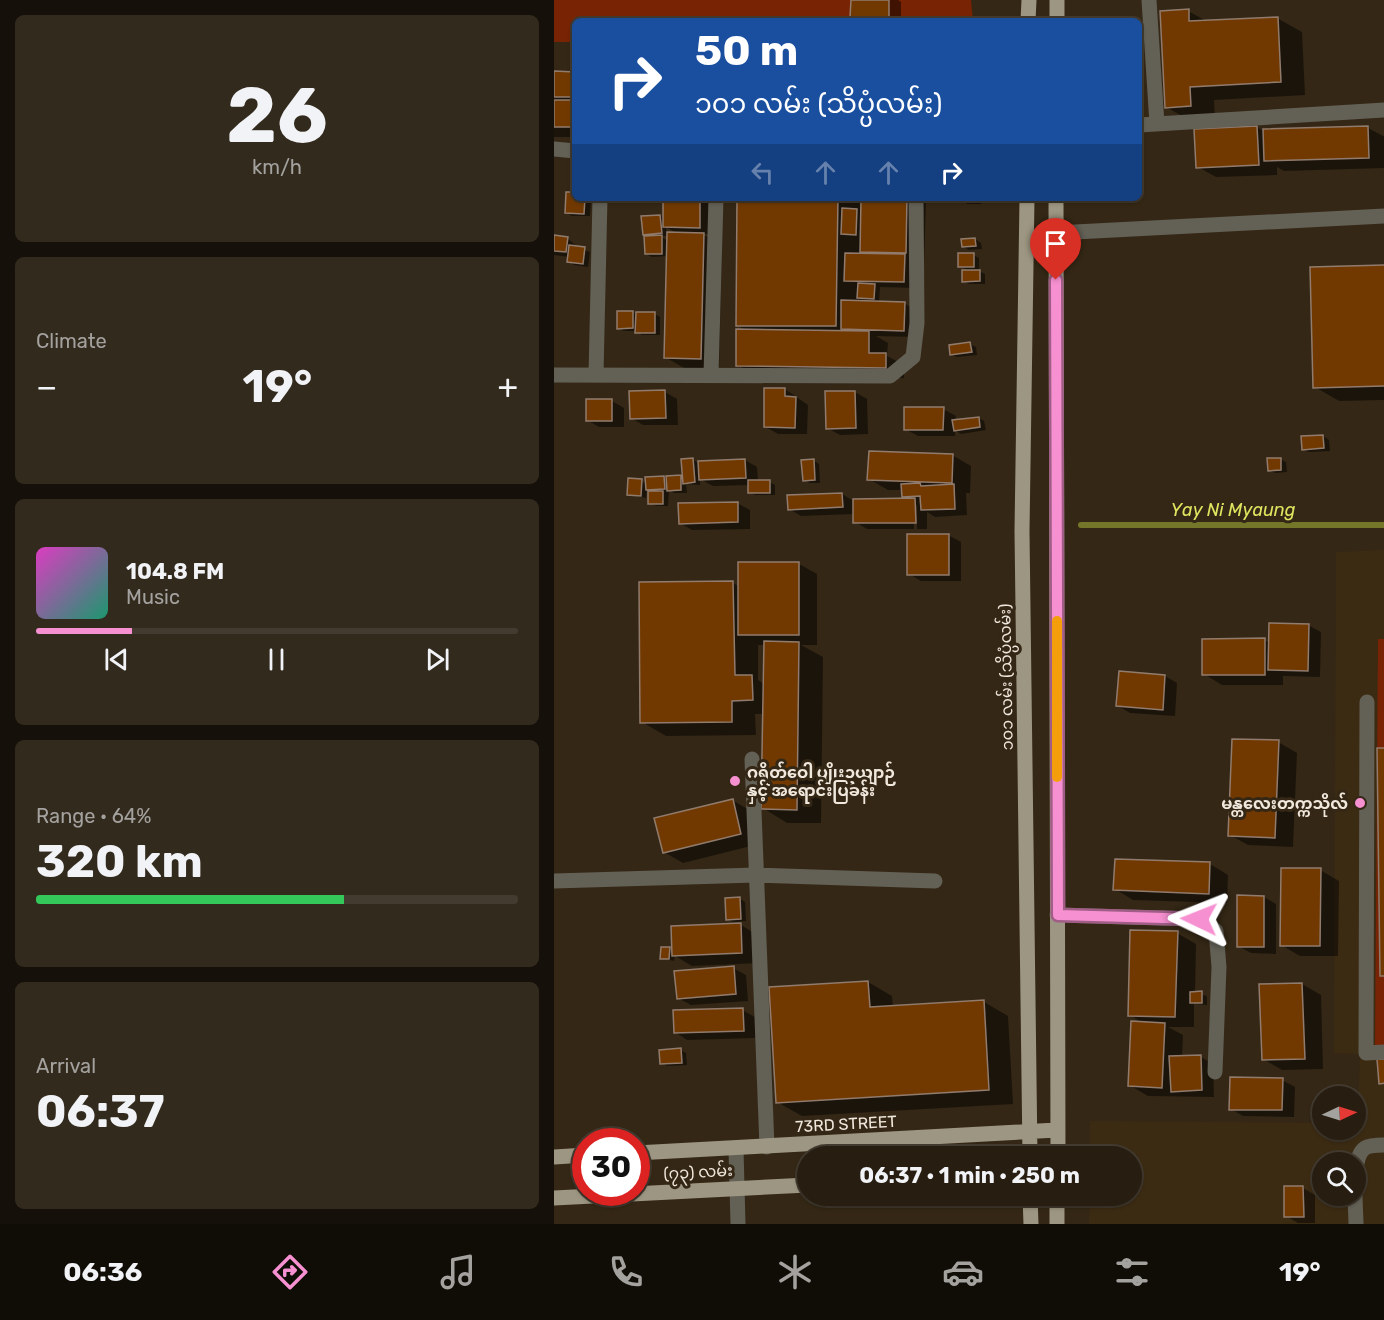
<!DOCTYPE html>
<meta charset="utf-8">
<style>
body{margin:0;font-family:Rubik,"Noto Sans Myanmar",sans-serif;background:#332a1e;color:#f1f3f6;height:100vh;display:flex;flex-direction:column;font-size:22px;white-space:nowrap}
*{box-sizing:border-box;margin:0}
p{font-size:20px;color:#a4a29f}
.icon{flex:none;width:33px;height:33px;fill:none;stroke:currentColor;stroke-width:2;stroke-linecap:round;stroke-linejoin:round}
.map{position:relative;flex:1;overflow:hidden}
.details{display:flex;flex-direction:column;gap:15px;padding:15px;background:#151009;width:554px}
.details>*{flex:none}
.top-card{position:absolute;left:18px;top:18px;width:570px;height:183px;border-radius:9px;box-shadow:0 2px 4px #0004,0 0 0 2px #433b30;background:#1a4fa0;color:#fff;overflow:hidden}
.needle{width:39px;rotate:86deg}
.fabs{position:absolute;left:758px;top:1086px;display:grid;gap:12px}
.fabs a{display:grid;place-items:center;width:54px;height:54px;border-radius:50%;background:#271d10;box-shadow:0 2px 4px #0004,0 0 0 2px #433b30;font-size:30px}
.speed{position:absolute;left:18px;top:1128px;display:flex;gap:12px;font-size:30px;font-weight:700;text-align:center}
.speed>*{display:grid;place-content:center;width:78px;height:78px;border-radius:50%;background:#271d10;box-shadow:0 2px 4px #0004,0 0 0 2px #433b30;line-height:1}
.speed .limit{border:9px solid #d22;background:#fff;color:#111}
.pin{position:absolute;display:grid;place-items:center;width:51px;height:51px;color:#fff;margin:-62px -26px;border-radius:50% 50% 50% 0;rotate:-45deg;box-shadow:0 0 6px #0007}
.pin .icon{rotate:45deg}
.me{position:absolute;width:66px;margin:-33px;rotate:272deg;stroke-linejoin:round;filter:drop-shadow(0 0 4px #0008)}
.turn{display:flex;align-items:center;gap:21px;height:126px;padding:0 24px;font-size:27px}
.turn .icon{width:78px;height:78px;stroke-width:2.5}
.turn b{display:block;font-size:42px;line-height:51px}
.lanes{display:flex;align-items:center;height:57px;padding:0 24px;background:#0003;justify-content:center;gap:30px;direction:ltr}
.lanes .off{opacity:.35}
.big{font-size:45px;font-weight:700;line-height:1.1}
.details .widget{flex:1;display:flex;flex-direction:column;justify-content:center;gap:9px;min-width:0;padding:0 21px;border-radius:9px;background:#332a1e}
.details .dial{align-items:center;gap:0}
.dial b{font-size:78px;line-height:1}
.song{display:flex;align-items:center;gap:18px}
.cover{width:72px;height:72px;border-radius:9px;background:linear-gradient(135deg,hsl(310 70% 55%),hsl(160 70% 35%))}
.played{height:6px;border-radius:3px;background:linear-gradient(90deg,#f690d0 20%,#433b30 20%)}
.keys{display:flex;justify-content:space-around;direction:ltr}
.heat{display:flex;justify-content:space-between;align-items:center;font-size:33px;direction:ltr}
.charge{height:9px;border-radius:4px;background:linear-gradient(90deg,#34c759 64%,#433b30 0)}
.trip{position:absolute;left:243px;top:1146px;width:345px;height:60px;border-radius:30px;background:#271d10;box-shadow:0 2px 4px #0004,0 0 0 2px #433b30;font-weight:700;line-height:60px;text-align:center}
.menu{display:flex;height:96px;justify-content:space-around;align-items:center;background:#100c06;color:#a4a29f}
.menu .icon{width:42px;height:42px}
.menu .selected{color:#f690d0}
.menu b{font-size:27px;color:#f1f3f6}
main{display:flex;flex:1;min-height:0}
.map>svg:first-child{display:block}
.built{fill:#3c2b13;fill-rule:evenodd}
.green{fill:#772304}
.shadow{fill:#0007;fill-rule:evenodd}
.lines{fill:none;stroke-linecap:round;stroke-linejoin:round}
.stream{stroke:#747729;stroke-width:6}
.building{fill:#713900;stroke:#917b6d;stroke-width:1.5}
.minor{stroke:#636056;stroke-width:15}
.major{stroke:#9d9682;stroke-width:15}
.route-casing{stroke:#a05e87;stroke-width:15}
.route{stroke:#f690d0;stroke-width:10}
.slow{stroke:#f59e0b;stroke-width:10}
.poi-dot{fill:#f690d0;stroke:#342715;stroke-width:2}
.labels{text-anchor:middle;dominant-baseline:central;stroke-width:6;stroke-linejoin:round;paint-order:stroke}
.street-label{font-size:16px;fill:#f1e8dd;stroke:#342715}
.poi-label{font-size:16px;font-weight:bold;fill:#f1e8dd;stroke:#342715;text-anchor:start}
.water-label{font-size:18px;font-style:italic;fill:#e0e560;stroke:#342715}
</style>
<main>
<section class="details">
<div class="widget dial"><b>26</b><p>km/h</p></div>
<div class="widget"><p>Climate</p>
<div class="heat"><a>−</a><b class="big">19°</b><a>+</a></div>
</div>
<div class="widget">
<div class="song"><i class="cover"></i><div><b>104.8 FM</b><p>Music</p></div></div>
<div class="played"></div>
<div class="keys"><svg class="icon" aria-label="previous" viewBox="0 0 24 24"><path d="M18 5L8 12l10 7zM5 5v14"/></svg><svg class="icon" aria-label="pause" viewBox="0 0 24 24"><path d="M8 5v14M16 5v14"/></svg><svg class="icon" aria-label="next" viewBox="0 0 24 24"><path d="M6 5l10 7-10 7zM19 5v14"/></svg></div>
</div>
<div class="widget"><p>Range · 64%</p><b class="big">320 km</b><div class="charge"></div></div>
<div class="widget"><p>Arrival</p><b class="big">06:37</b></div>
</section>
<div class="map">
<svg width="831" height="1224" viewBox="0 0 831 1224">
<rect width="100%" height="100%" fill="#342715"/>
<path class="built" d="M 830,550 L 830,1224 L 535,1224 L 536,1196 L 578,1196 L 578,1156 L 536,1156 L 536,1121 L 768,1123 L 768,1130 L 801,1130 L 801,1123 L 804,1122 L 806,1054 L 780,1053 L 782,552 ZM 768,1162 L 801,1162 L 801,1196 L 768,1196 Z"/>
<path class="green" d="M 0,0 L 417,0 L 419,21 L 21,21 L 21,42 L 0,42 Z
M 824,639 L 831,639 L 831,1045 L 821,1045 Z"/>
<path class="shadow" d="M 298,0 L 344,0 L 347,2 L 347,21 L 307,21 L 298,16 Z
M 634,11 L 654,22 L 723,18 L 748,32 L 751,95 L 660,100 L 661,119 L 637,121 L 612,107 Z
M 0,73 L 21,73 L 21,137 L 0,137 Z
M 703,127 L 710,132 L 814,128 L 831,137 L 831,168 L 730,171 L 723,167 L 723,175 L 662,177 L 644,167 Z
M 21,194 L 21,198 L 37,198 L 36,216 L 18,216 L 12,212 Z
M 111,198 L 148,198 L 158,204 L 158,234 L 148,234 L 168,245 L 165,369 L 130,368 L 111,357 L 114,256 L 98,257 L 92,254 L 97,237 L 90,234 L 106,216 L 110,219 ZM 112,227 L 124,234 L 113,234 ZM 106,236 L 114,236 L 114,241 Z
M 185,198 L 372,200 L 370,263 L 362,288 L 326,287 L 325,303 L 350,303 L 363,311 L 362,337 L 322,336 L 334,343 L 333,356 L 350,365 L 350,378 L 202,376 L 184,365 L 193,331 L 183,325 Z
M 408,198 L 427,198 L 427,204 L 413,204 Z
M 0,237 L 13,238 L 25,248 L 36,252 L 34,267 L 20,265 L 15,261 L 15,257 L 0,255 Z
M 421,239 L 427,243 L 428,249 L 415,250 L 410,247 Z
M 419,255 L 425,258 L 425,271 L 431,274 L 431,284 L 415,284 L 410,281 L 415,271 L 406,266 Z
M 831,266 L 831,400 L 785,401 L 761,387 Z
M 78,312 L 83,315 L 101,314 L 106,317 L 106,335 L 88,335 L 82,331 L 70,331 L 64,328 Z
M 416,344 L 422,347 L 423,355 L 403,357 L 397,354 Z
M 231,389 L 254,405 L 253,434 L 224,434 L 212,427 Z
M 111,392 L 123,399 L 124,425 L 89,425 L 77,418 Z
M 301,392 L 313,399 L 314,434 L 286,435 L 273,428 Z
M 58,401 L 70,408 L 70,427 L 45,427 L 33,420 Z
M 389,409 L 402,416 L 401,421 L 425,418 L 430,421 L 432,430 L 407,434 L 401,430 L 401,436 L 364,436 L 351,429 Z
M 769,436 L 775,440 L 776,451 L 755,452 L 749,449 Z
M 398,455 L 417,466 L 416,493 L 412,493 L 413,515 L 381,517 L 373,512 L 373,529 L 363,529 L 363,505 L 360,505 L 360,529 L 313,529 L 301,522 L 300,514 L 247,516 L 235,509 L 288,494 L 298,500 L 355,500 L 349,497 L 349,490 L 334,490 L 315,479 Z
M 138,459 L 144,463 L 191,460 L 203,467 L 204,481 L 216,482 L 221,485 L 221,495 L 201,495 L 196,492 L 196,485 L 159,486 L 146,479 L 146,485 L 132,484 L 133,493 L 120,493 L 115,490 L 114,506 L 102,506 L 96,503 L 96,487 L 93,487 L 92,498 L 74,494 L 76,479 L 93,483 L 110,477 L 130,479 Z
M 726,459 L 732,462 L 733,472 L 721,473 L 715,470 Z
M 259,460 L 265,464 L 266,483 L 256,483 L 250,480 Z
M 183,503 L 196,510 L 196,529 L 138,530 L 126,523 Z
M 394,535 L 407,542 L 407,581 L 367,581 L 355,574 Z
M 245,564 L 263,574 L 263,645 L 247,645 L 269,657 L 267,823 L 233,823 L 209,808 L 210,714 L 201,714 L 202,735 L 112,736 L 88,722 L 179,583 L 186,587 ZM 204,645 L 211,645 L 210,684 L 204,680 Z
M 754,625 L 767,632 L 766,677 L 729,676 L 729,685 L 668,685 L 650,674 L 710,640 L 716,643 Z
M 611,676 L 623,683 L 621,716 L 576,713 L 564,706 Z
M 724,742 L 743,753 L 739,847 L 694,845 L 676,835 Z
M 178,800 L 197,811 L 205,844 L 129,863 L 110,852 Z
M 656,864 L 674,875 L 673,903 L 579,900 L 561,889 Z
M 766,870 L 785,881 L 784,956 L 746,956 L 727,945 Z
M 710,897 L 722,904 L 722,954 L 697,953 L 684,946 Z
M 186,899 L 191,902 L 192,921 L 179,922 L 173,919 Z
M 187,925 L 205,936 L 206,963 L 138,966 L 121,956 L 120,961 L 108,958 L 115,948 L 119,951 Z
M 623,933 L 642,944 L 641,993 L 653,996 L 653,1005 L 640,1004 L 640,1027 L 614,1027 L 629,1035 L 628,1057 L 647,1057 L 659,1064 L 660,1097 L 594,1096 L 575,1085 L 590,1024 L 576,1015 Z
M 179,968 L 192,975 L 194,1001 L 137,1005 L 124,998 Z
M 314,982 L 338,996 L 339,1007 L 430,1002 L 454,1016 L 459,1104 L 248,1116 L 223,1102 Z
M 748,984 L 767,995 L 769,1069 L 728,1070 L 709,1059 Z
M 188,1010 L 201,1017 L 201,1038 L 133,1040 L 121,1032 Z
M 126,1050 L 132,1053 L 133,1065 L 113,1066 L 108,1063 Z
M 728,1080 L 741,1087 L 740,1117 L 689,1116 L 677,1109 Z
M 749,1188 L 761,1195 L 761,1223 L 744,1223 L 732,1216 Z"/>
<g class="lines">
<path class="stream" d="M 527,525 L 831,525"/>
</g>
<path class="building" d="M 297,0 L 335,0 L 335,17 L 296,17 Z
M 635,9 L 635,21 L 724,17 L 727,82 L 636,87 L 637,106 L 611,108 L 606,11 Z
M 0,71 L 21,72 L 21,97 L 0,97 Z
M 0,100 L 21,100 L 21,127 L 0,127 Z
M 703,126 L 705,165 L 642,168 L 640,129 Z
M 814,126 L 815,158 L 710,161 L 709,129 Z
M 12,192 L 21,192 L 21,198 L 31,198 L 30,214 L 11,213 Z
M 109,198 L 146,198 L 146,228 L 109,227 Z
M 183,198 L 284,198 L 282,326 L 182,326 Z
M 307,198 L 353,198 L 352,253 L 306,252 Z
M 288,208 L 303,209 L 302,235 L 287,234 Z
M 106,215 L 108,233 L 89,235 L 87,216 Z
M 113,232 L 150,233 L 147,359 L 110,358 Z
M 0,235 L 14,237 L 12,252 L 0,251 Z
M 108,235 L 108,254 L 91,254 L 90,236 Z
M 421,238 L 422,246 L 408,247 L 407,239 Z
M 15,245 L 31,247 L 29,264 L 13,262 Z
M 291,253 L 351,254 L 350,282 L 290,281 Z
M 404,253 L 420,253 L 420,267 L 404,267 Z
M 831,265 L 831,386 L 759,388 L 756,267 Z
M 408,270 L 426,270 L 426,281 L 408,282 Z
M 304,283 L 321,284 L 320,299 L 303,298 Z
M 287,300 L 351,302 L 350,331 L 287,329 Z
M 63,311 L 79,311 L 79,328 L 63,329 Z
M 82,312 L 101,312 L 101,333 L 81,333 Z
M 182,329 L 315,331 L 315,353 L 332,353 L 332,368 L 182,366 Z
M 416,342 L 418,352 L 396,355 L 395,345 Z
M 210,388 L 231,388 L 231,396 L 242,397 L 241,428 L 210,427 Z
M 111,390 L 112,418 L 76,419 L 75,391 Z
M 271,391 L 301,391 L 302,428 L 272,429 Z
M 32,399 L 58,399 L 58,421 L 32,421 Z
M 350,407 L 390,407 L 389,430 L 350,430 Z
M 425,417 L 426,427 L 400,431 L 398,420 Z
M 769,435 L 770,448 L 748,450 L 747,436 Z
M 315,451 L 399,454 L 398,483 L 313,480 Z
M 139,458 L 141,482 L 129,484 L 127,459 Z
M 713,458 L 727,458 L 727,470 L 714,471 Z
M 191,459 L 192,478 L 145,480 L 144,461 Z
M 260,459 L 261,480 L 249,481 L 247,460 Z
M 127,475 L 127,490 L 113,491 L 112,476 Z
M 110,476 L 111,489 L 92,490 L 91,477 Z
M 74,478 L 88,479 L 87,496 L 73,495 Z
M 194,480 L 216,480 L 216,493 L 194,493 Z
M 366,483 L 367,486 L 400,484 L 401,509 L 367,510 L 366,496 L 348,497 L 347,484 Z
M 94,491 L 109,491 L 109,504 L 94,504 Z
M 288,493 L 289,507 L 234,510 L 233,495 Z
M 361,498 L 362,523 L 299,523 L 299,499 Z
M 184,502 L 184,522 L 125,524 L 124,503 Z
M 353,534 L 395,534 L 395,575 L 353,575 Z
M 184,562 L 245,562 L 245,635 L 184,635 Z
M 179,581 L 181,675 L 198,675 L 199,700 L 178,701 L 178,722 L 86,723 L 85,582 Z
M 715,623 L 755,624 L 754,671 L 714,670 Z
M 711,638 L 711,675 L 648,675 L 648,639 Z
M 210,641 L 245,642 L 243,810 L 207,809 Z
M 565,671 L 611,675 L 609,710 L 562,706 Z
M 678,739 L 725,740 L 721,838 L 674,836 Z
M 823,748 L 831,748 L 831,976 L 826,976 Z
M 179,799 L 187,834 L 109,853 L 100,818 Z
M 561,859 L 656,862 L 655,894 L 559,890 Z
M 727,868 L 767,868 L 766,946 L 726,946 Z
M 683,895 L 710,896 L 710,947 L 683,947 Z
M 186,897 L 187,919 L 172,920 L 171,898 Z
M 187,923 L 188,953 L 118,956 L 117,926 Z
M 576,930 L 624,931 L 621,1017 L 574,1016 Z
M 107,947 L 116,947 L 115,959 L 106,959 Z
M 180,966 L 182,994 L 123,999 L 120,971 Z
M 314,981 L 316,1007 L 430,1000 L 435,1090 L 222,1103 L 215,987 Z
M 748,983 L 751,1059 L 708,1060 L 705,984 Z
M 648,991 L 648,1003 L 636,1003 L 636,992 Z
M 189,1008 L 190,1031 L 120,1033 L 119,1010 Z
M 577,1021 L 611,1023 L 608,1088 L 574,1086 Z
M 127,1048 L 128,1063 L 106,1064 L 105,1050 Z
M 647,1055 L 648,1090 L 617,1092 L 615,1056 Z
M 823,1059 L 831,1059 L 831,1083 L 825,1084 Z
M 676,1077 L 729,1078 L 728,1110 L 675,1110 Z
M 730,1186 L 749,1186 L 750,1217 L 730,1217 Z"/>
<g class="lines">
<path class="minor" d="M 595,0 L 603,124
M 585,125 L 831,110
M 0,149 L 21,151
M 502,233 L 831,216
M 0,375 L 336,376 L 359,357 L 363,323 L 362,198
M 42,375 L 46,198
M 157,375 L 162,198
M 813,702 L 812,1053 L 831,1052
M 198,759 L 213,1147
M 0,881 L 202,875 L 381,881
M 503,915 L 645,919 L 662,931 L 665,967 L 661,1072
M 182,1149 L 184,1224
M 802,1224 C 802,1207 796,1158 811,1148 C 816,1145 825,1145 831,1145"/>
<path class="major" d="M 474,21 L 475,0
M 503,21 L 503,0
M 473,198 L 468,531 L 476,1156
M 502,198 L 504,1156
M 82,1153 L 503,1130
M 0,1157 L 32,1155
M 476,1196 L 477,1224
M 0,1198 L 254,1185
M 503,1224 L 503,1196"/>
</g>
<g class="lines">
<g class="route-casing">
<path id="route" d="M 502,280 L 504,915 L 645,919"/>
</g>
<use href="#route" class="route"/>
<path class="slow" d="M 503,621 L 503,777"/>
</g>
<g class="poi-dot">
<circle cx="181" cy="781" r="6"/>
<circle cx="806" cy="803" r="6"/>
</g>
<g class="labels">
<g class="street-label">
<text transform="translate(452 677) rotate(-91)">၁၀၁ လမ်း (သိပ္ပံလမ်း)</text>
<text transform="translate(292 1124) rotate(-3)">73RD STREET</text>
<text transform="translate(144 1172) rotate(-3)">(၇၃) လမ်း</text>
</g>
<g class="poi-label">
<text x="193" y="772">ဂရိတ်ဝေါ ပျိုးဥယျာဉ်<tspan x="193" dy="18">နှင့် အရောင်းပြခန်း</tspan></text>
<text x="794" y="803" text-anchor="end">မန္တလေးတက္ကသိုလ်</text>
</g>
<g class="water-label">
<text x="679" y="510">Yay Ni Myaung</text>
</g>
</g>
</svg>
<div class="fabs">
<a><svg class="needle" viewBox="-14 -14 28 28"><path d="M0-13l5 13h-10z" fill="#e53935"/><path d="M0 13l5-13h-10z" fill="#a4a29f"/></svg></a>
<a><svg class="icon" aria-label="search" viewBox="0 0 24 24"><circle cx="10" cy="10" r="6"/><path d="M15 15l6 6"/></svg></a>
</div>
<div class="speed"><div class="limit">30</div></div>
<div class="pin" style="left:502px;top:280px;background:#d93025"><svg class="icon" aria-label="arrive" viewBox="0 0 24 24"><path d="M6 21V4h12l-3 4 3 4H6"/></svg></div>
<svg class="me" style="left:645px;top:919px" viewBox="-20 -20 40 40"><path d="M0-17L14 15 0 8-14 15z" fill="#f690d0" stroke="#fff" stroke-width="4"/></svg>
<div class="trip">06:37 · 1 min · 250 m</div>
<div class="top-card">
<div class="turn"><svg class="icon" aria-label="right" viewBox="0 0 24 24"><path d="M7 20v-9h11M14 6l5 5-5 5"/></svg><div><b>50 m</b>၁၀၁ လမ်း (သိပ္ပံလမ်း)</div></div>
<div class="lanes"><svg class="icon off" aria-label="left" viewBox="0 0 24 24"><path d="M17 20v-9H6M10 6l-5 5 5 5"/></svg><svg class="icon off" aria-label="ahead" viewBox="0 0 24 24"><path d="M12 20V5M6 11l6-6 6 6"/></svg><svg class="icon off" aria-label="ahead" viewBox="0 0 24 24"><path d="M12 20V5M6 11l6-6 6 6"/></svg><svg class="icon" aria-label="right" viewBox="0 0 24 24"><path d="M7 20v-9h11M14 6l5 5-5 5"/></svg></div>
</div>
</div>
</main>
<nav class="menu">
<b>06:36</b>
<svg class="icon selected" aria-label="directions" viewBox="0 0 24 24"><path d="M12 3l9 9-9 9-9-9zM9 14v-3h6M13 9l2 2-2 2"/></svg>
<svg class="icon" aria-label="music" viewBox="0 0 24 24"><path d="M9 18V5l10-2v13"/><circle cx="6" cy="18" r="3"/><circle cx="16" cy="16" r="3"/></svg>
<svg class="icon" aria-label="phone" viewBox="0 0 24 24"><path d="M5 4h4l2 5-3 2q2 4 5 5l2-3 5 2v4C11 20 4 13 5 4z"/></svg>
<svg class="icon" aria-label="climate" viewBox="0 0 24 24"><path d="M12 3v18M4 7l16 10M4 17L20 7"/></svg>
<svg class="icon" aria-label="car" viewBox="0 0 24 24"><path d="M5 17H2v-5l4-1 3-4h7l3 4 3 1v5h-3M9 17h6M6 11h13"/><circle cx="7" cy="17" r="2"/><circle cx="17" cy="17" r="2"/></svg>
<svg class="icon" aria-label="filters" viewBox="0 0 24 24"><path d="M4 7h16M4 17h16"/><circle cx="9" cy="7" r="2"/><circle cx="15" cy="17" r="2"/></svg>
<b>19°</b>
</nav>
